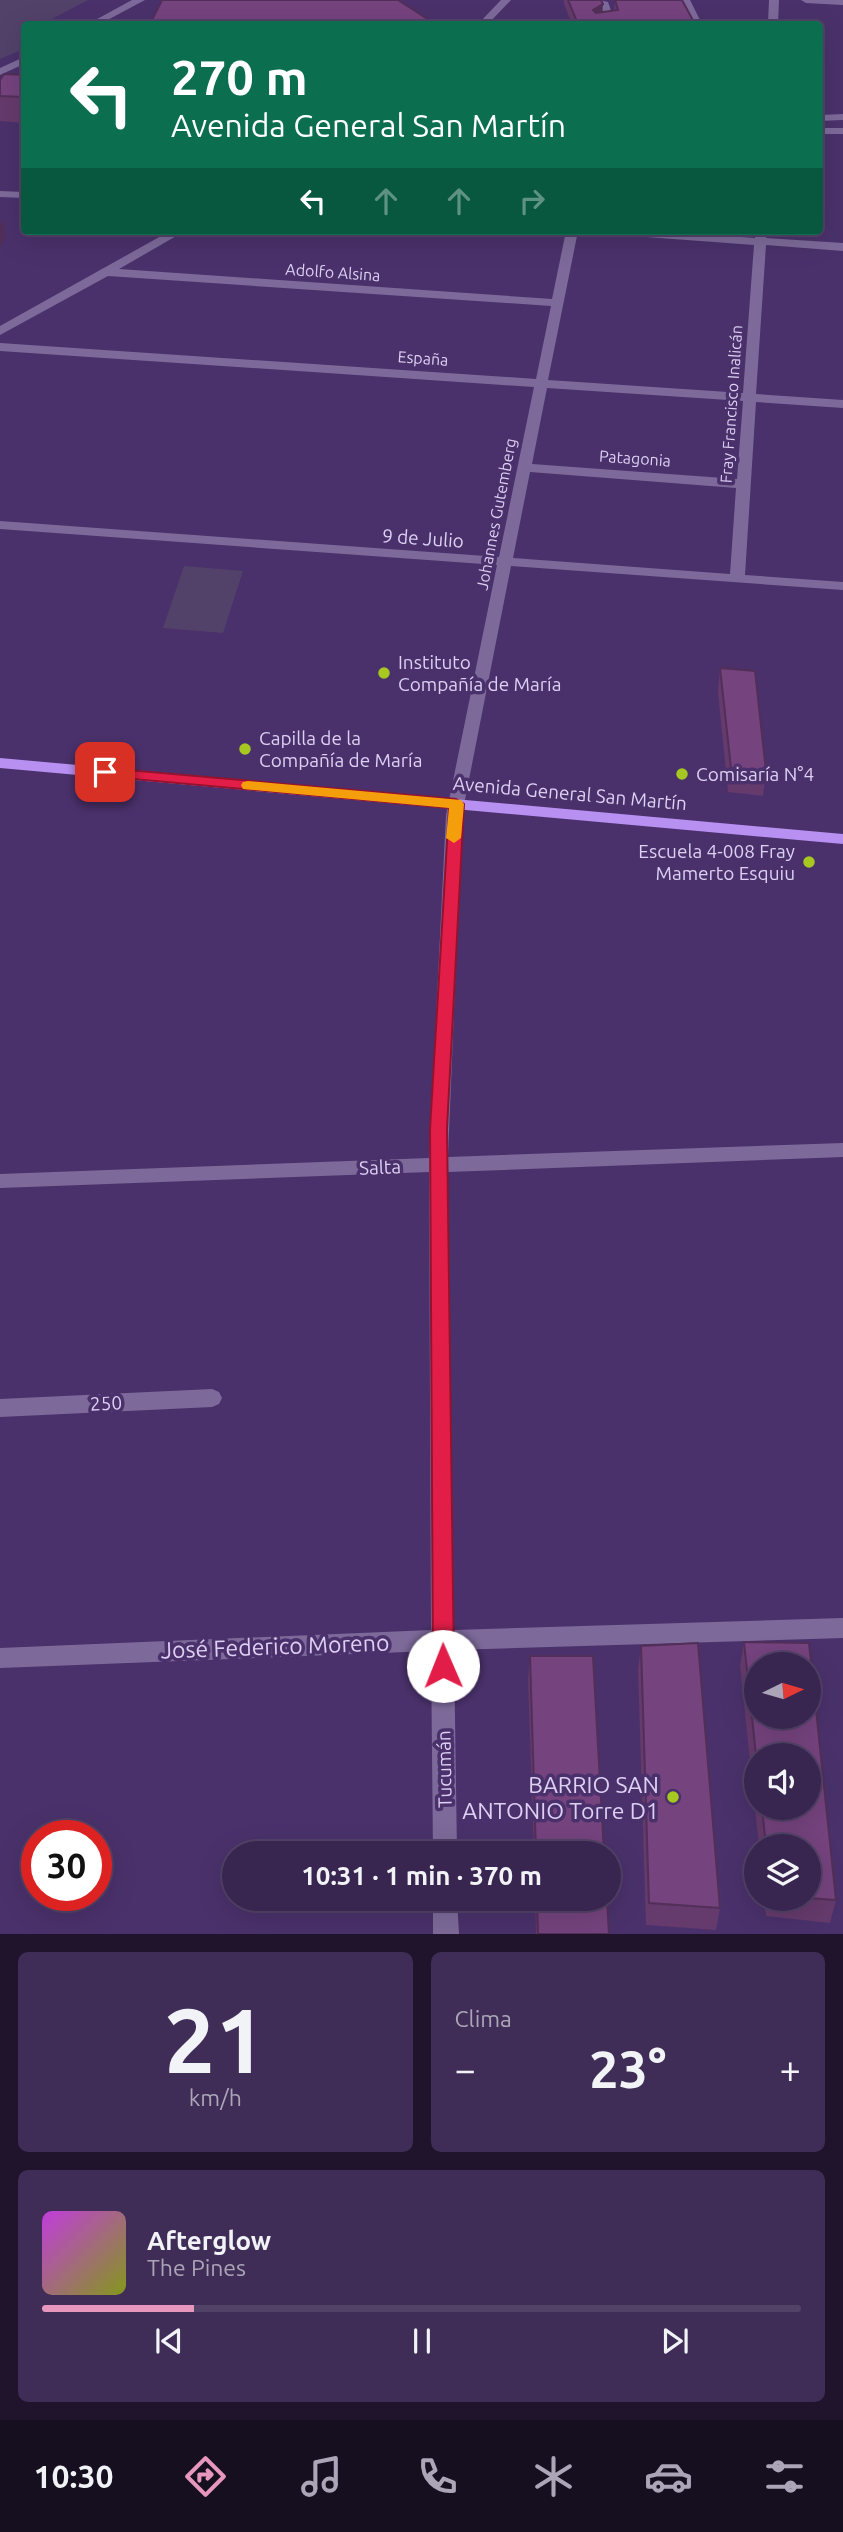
<!DOCTYPE html>
<html lang="es">
<meta charset="utf-8">
<style>
body{margin:0;font-family:Ubuntu,sans-serif;background:#3f2d57;color:#f1f3f6;height:100vh;display:flex;flex-direction:column;font-size:26px;white-space:nowrap}
*{box-sizing:border-box;margin:0}
p{font-size:23px;color:#aba5b7}
.icon{flex:none;width:38px;height:38px;fill:none;stroke:currentColor;stroke-width:2;stroke-linecap:round;stroke-linejoin:round}
.map{position:relative;height:1934px;overflow:hidden}
.drawer{display:flex;flex-direction:column;gap:18px;padding:18px;background:#1f142c;flex:1}
.drawer>*{flex:none}
.hud{position:absolute;left:21px;top:21px;width:802px;height:214px;border-radius:7px;box-shadow:0 7px 28px #0002,0 0 0 2px #524267;background:#0b6e4f;color:#fff;overflow:hidden}
.needle{width:46px;rotate:85deg}
.controls{position:absolute;left:744px;top:1652px;display:grid;gap:14px}
.controls a{display:grid;place-items:center;width:77px;height:77px;border-radius:50%;background:#382550;box-shadow:0 7px 28px #0002,0 0 0 2px #524267;font-size:35px}
.speed{position:absolute;left:21px;top:1820px;display:flex;gap:14px;font-size:35px;font-weight:700;text-align:center}
.speed>*{display:grid;place-content:center;width:91px;height:91px;border-radius:50%;background:#382550;box-shadow:0 7px 28px #0002,0 0 0 2px #524267;line-height:1}
.speed .limit{border:10px solid #d22;background:#fff;color:#111}
.pin{position:absolute;display:grid;place-items:center;width:60px;height:60px;color:#fff;margin:-30px;border-radius:14px;box-shadow:0 4px 10px #0006}
.me{position:absolute;width:77px;margin:-38px;rotate:359deg;stroke-linejoin:round;filter:drop-shadow(0 0 5px #0008)}
.turn{display:flex;align-items:center;gap:24px;height:147px;padding:0 35px;font-size:32px}
.turn .icon{width:91px;height:91px;stroke-width:2.5}
.turn b{display:block;font-size:49px;line-height:60px}
.lanes{display:flex;align-items:center;height:66px;padding:0 35px;background:#0003;justify-content:center;gap:35px;direction:ltr}
.lanes .off{opacity:.35}
.big{font-size:52px;font-weight:600;line-height:1.1}
.drawer .widget{flex:1;display:flex;flex-direction:column;justify-content:center;gap:10px;min-width:0;padding:0 24px;border-radius:10px;background:#3f2d57}
.drawer .dial{align-items:center;gap:0}
.dial b{font-size:91px;line-height:1}
.song{display:flex;align-items:center;gap:21px}
.cover{width:84px;height:84px;border-radius:10px;background:linear-gradient(135deg,hsl(290 70% 55%),hsl(70 70% 35%))}
.played{height:7px;border-radius:4px;background:linear-gradient(90deg,#e797bd 20%,#524267 20%)}
.keys{display:flex;justify-content:space-around;direction:ltr}
.heat{display:flex;justify-content:space-between;align-items:center;font-size:38px;direction:ltr}
.drawer .tiles{flex:1;display:grid;gap:18px;grid-template-columns:1fr 1fr}
.widget:last-child{grid-column:span 2}
.trip{position:absolute;left:222px;top:1841px;width:399px;height:70px;border-radius:35px;background:#382550;box-shadow:0 7px 28px #0002,0 0 0 2px #524267;font-weight:600;line-height:70px;text-align:center}
.menu{display:flex;height:112px;justify-content:space-around;align-items:center;background:#160f20;color:#aba5b7}
.menu .icon{width:49px;height:49px}
.menu .current{color:#e797bd}
.menu b{font-size:32px;color:#f1f3f6}
.map>svg:first-child{display:block}
.green{fill:#52426a}
.lines{fill:none;stroke-linecap:round;stroke-linejoin:round}
.minor{fill:#7d6a9a;fill-rule:evenodd}
.major{fill:#b890f2;fill-rule:evenodd}
.wall{fill:#653a6c;fill-rule:evenodd}
.shaded-wall{fill:#522f58}
.building{fill:#75437e;stroke:#522f58;stroke-width:2;fill-rule:evenodd}
.route{fill:#e11d48;stroke:#92132f;stroke-width:2}
.slow{fill:#f59e0b}
.poi-dot{fill:#a6c821;stroke:#4a316b;stroke-width:2.5}
.labels{text-anchor:middle;dominant-baseline:central;stroke-width:7;stroke-linejoin:round;paint-order:stroke}
.far-street-label{font-size:16px;fill:#ddd0f3;stroke:#4a316b}
.street-label{font-size:19px;fill:#ddd0f3;stroke:#4a316b}
.poi-label{font-size:19px;fill:#ddd0f3;stroke:#4a316b;text-anchor:start}
.near-street-label{font-size:23px;fill:#ddd0f3;stroke:#4a316b}
.near-poi-label{font-size:23px;fill:#ddd0f3;stroke:#4a316b;text-anchor:end}
</style>
<div class="map">
<svg width="843" height="1934" viewBox="0 0 843 1934">
<rect width="100%" height="100%" fill="#4a316b"/>
<path class="green" d="M 0,0 L 88,0 L 52,19 L 52,24 L 24,24 L 24,49 L 0,59 Z
M 184,566 L 243,571 L 223,633 L 163,628 Z"/>
<g class="lines">
<path class="minor" d="M 132,0 L 145,0 L 100,24 L 88,24 Z
M 501,0 L 511,0 L 488,24 L 478,24 Z
M 599,0 L 608,2 L 615,22 L 595,24 L 605,19 Z
M 680,0 L 690,0 L 702,24 L 692,24 Z
M 769,0 L 779,0 L 778,24 L 768,24 Z
M 801,0 L 843,0 L 843,5 L 806,3 Z
M 24,57 L 24,64 L 0,75 L 0,68 Z
M 843,114 L 843,120 L 819,121 L 819,115 Z
M 819,128 L 843,128 L 843,134 L 819,134 Z
M 0,191 L 24,192 L 24,198 L 0,197 Z
M 170,231 L 185,231 L 119,269 L 552,299 L 566,231 L 578,231 L 548,380 L 743,393 L 754,245 L 606,234 L 600,231 L 658,231 L 755,238 L 755,231 L 767,231 L 766,238 L 843,243 L 843,251 L 766,245 L 756,394 L 843,400 L 843,408 L 756,402 L 745,575 L 843,582 L 843,590 L 511,566 L 462,815 L 448,1157 L 843,1143 L 843,1157 L 448,1172 L 448,1200 L 454,1630 L 843,1618 L 843,1638 L 454,1650 L 457,1853 L 433,1853 L 431,1651 L 0,1668 L 0,1648 L 431,1630 L 429,1172 L 0,1188 L 0,1174 L 429,1158 L 446,815 L 497,565 L 0,529 L 0,521 L 499,557 L 534,387 L 0,351 L 0,343 L 536,379 L 551,306 L 108,276 L 0,335 L 0,326 ZM 547,388 L 743,401 L 737,479 L 532,464 ZM 530,472 L 736,488 L 730,574 L 513,558 Z
M 212,1389 L 219,1392 L 222,1398 L 219,1404 L 212,1407 L 0,1417 L 0,1399 Z
M 433,1899 L 457,1899 L 459,1934 L 433,1934 Z"/>
<path class="major" d="M 0,758 L 843,834 L 843,844 L 0,768 Z"/>
</g>
<path class="wall" d="M 564,0 L 601,0 L 602,12 L 614,11 L 615,0 L 695,24 L 572,24 L 564,4 Z
M 24,75 L 24,123 L 0,121 L 0,80 Z
M 720,668 L 766,771 L 763,796 L 728,792 L 718,692 Z
M 744,1642 L 809,1643 L 836,1900 L 830,1923 L 766,1916 L 764,1899 L 808,1899 L 808,1846 L 759,1846 L 740,1666 ZM 756,1664 L 808,1664 L 808,1717 L 756,1717 ZM 756,1755 L 808,1755 L 808,1808 L 756,1808 Z
M 641,1646 L 720,1908 L 716,1930 L 646,1925 L 638,1669 Z
M 530,1656 L 604,1853 L 534,1853 L 528,1679 Z
M 535,1899 L 607,1899 L 609,1934 L 536,1934 Z"/>
<path class="shaded-wall" d="M 603,4 L 602,18 L 593,23 L 593,10 Z
M 429,20 L 429,24 L 410,24 Z
M 3,219 L 5,238 L 0,248 L 0,224 Z"/>
<path class="building" d="M 162,0 L 398,0 L 429,20 L 410,24 L 150,24 Z
M 568,0 L 601,0 L 603,4 L 593,10 L 596,13 L 618,10 L 615,0 L 682,0 L 695,24 L 578,24 Z
M 4,74 L 24,75 L 24,97 L 0,96 L 0,80 Z
M 720,668 L 755,671 L 766,771 L 731,768 Z
M 744,1642 L 809,1643 L 836,1900 L 808,1898 L 808,1846 L 766,1846 L 762,1808 L 808,1808 L 808,1755 L 756,1755 ZM 756,1664 L 808,1664 L 808,1717 L 756,1717 Z
M 698,1643 L 720,1908 L 649,1903 L 641,1646 Z
M 530,1656 L 593,1656 L 604,1853 L 536,1853 Z
M 537,1899 L 607,1899 L 609,1934 L 538,1934 Z"/>
<path class="route" d="M 105,768 L 456,799 L 464,804 L 447,1129 L 454,1666 L 451,1673 L 443,1676 L 436,1673 L 433,1666 L 430,1129 L 449,808 L 100,776 L 98,772 L 100,769 Z"/>
<path class="slow" d="M 248,781 L 461,800 L 464,804 L 461,838 L 454,843 L 446,838 L 449,808 L 243,789 L 241,785 L 243,782 Z"/>
<g class="poi-dot">
<circle cx="384" cy="673" r="7"/>
<circle cx="245" cy="749" r="7"/>
<circle cx="682" cy="774" r="7"/>
<circle cx="809" cy="862" r="7"/>
<circle cx="673" cy="1797" r="7"/>
</g>
<g class="labels">
<g class="far-street-label">
<text transform="translate(333 272) rotate(4)">Adolfo Alsina</text>
<text transform="translate(423 358) rotate(4)">España</text>
<text transform="translate(731 404) rotate(-86)">Fray Francisco Inalicán</text>
<text transform="translate(635 458) rotate(4)">Patagonia</text>
<text transform="translate(496 514) rotate(-79)">Johannes Gutemberg</text>
</g>
<g class="street-label">
<text transform="translate(423 538) rotate(4)">9 de Julio</text>
<text transform="translate(570 793) rotate(5)">Avenida General San Martín</text>
<text transform="translate(380 1167) rotate(-2)">Salta</text>
<text transform="translate(106 1403) rotate(-3)">250</text>
<text transform="translate(444 1769) rotate(-91)">Tucumán</text>
</g>
<g class="poi-label">
<text x="398" y="662">Instituto<tspan x="398" dy="22">Compañía de María</tspan></text>
<text x="259" y="738">Capilla de la<tspan x="259" dy="22">Compañía de María</tspan></text>
<text x="696" y="774">Comisaría N°4</text>
<text x="795" y="851" text-anchor="end">Escuela 4-008 Fray<tspan x="795" dy="22">Mamerto Esquiu</tspan></text>
</g>
<g class="near-street-label">
<text transform="translate(275 1646) rotate(-2)">José Federico Moreno</text>
</g>
<g class="near-poi-label">
<text x="659" y="1784">BARRIO SAN<tspan x="659" dy="26">ANTONIO Torre D1</tspan></text>
</g>
</g>
</svg>
<div class="controls">
<a><svg class="needle" viewBox="-14 -14 28 28"><path d="M0-13l5 13h-10z" fill="#e53935"/><path d="M0 13l5-13h-10z" fill="#aba5b7"/></svg></a>
<a><svg class="icon" aria-label="sound" viewBox="0 0 24 24"><path d="M4 9h4l5-4v14l-5-4H4zM17 9q2 3 0 6"/></svg></a>
<a><svg class="icon" aria-label="layers" viewBox="0 0 24 24"><path d="M12 4l9 5-9 5-9-5zM3 14l9 5 9-5"/></svg></a>
</div>
<div class="speed"><div class="limit">30</div></div>
<div class="pin" style="left:105px;top:772px;background:#d93025"><svg class="icon" aria-label="arrive" viewBox="0 0 24 24"><path d="M6 21V4h12l-3 4 3 4H6"/></svg></div>
<svg class="me" style="left:443px;top:1666px" viewBox="-20 -20 40 40"><circle r="19" fill="#fff"/><path d="M0-13L10 11 0 6-10 11z" fill="#e11d48"/></svg>
<div class="trip">10:31 · 1 min · 370 m</div>
<div class="hud">
<div class="turn"><svg class="icon" aria-label="left" viewBox="0 0 24 24"><path d="M17 20v-9H6M10 6l-5 5 5 5"/></svg><div><b>270 m</b>Avenida General San Martín</div></div>
<div class="lanes"><svg class="icon" aria-label="left" viewBox="0 0 24 24"><path d="M17 20v-9H6M10 6l-5 5 5 5"/></svg><svg class="icon off" aria-label="ahead" viewBox="0 0 24 24"><path d="M12 20V5M6 11l6-6 6 6"/></svg><svg class="icon off" aria-label="ahead" viewBox="0 0 24 24"><path d="M12 20V5M6 11l6-6 6 6"/></svg><svg class="icon off" aria-label="right" viewBox="0 0 24 24"><path d="M7 20v-9h11M14 6l5 5-5 5"/></svg></div>
</div>
</div>
<section class="drawer">
<div class="tiles">
<div class="widget dial"><b>21</b><p>km/h</p></div>
<div class="widget"><p>Clima</p>
<div class="heat"><a>−</a><b class="big">23°</b><a>+</a></div>
</div>
<div class="widget">
<div class="song"><i class="cover"></i><div><b>Afterglow</b><p>The Pines</p></div></div>
<div class="played"></div>
<div class="keys"><svg class="icon" aria-label="previous" viewBox="0 0 24 24"><path d="M18 5L8 12l10 7zM5 5v14"/></svg><svg class="icon" aria-label="pause" viewBox="0 0 24 24"><path d="M8 5v14M16 5v14"/></svg><svg class="icon" aria-label="next" viewBox="0 0 24 24"><path d="M6 5l10 7-10 7zM19 5v14"/></svg></div>
</div>
</div>
</section>
<nav class="menu">
<b>10:30</b>
<svg class="icon current" aria-label="directions" viewBox="0 0 24 24"><path d="M12 3l9 9-9 9-9-9zM9 14v-3h6M13 9l2 2-2 2"/></svg>
<svg class="icon" aria-label="music" viewBox="0 0 24 24"><path d="M9 18V5l10-2v13"/><circle cx="6" cy="18" r="3"/><circle cx="16" cy="16" r="3"/></svg>
<svg class="icon" aria-label="phone" viewBox="0 0 24 24"><path d="M5 4h4l2 5-3 2q2 4 5 5l2-3 5 2v4C11 20 4 13 5 4z"/></svg>
<svg class="icon" aria-label="climate" viewBox="0 0 24 24"><path d="M12 3v18M4 7l16 10M4 17L20 7"/></svg>
<svg class="icon" aria-label="car" viewBox="0 0 24 24"><path d="M5 17H2v-5l4-1 3-4h7l3 4 3 1v5h-3M9 17h6M6 11h13"/><circle cx="7" cy="17" r="2"/><circle cx="17" cy="17" r="2"/></svg>
<svg class="icon" aria-label="filters" viewBox="0 0 24 24"><path d="M4 7h16M4 17h16"/><circle cx="9" cy="7" r="2"/><circle cx="15" cy="17" r="2"/></svg>
</nav>
